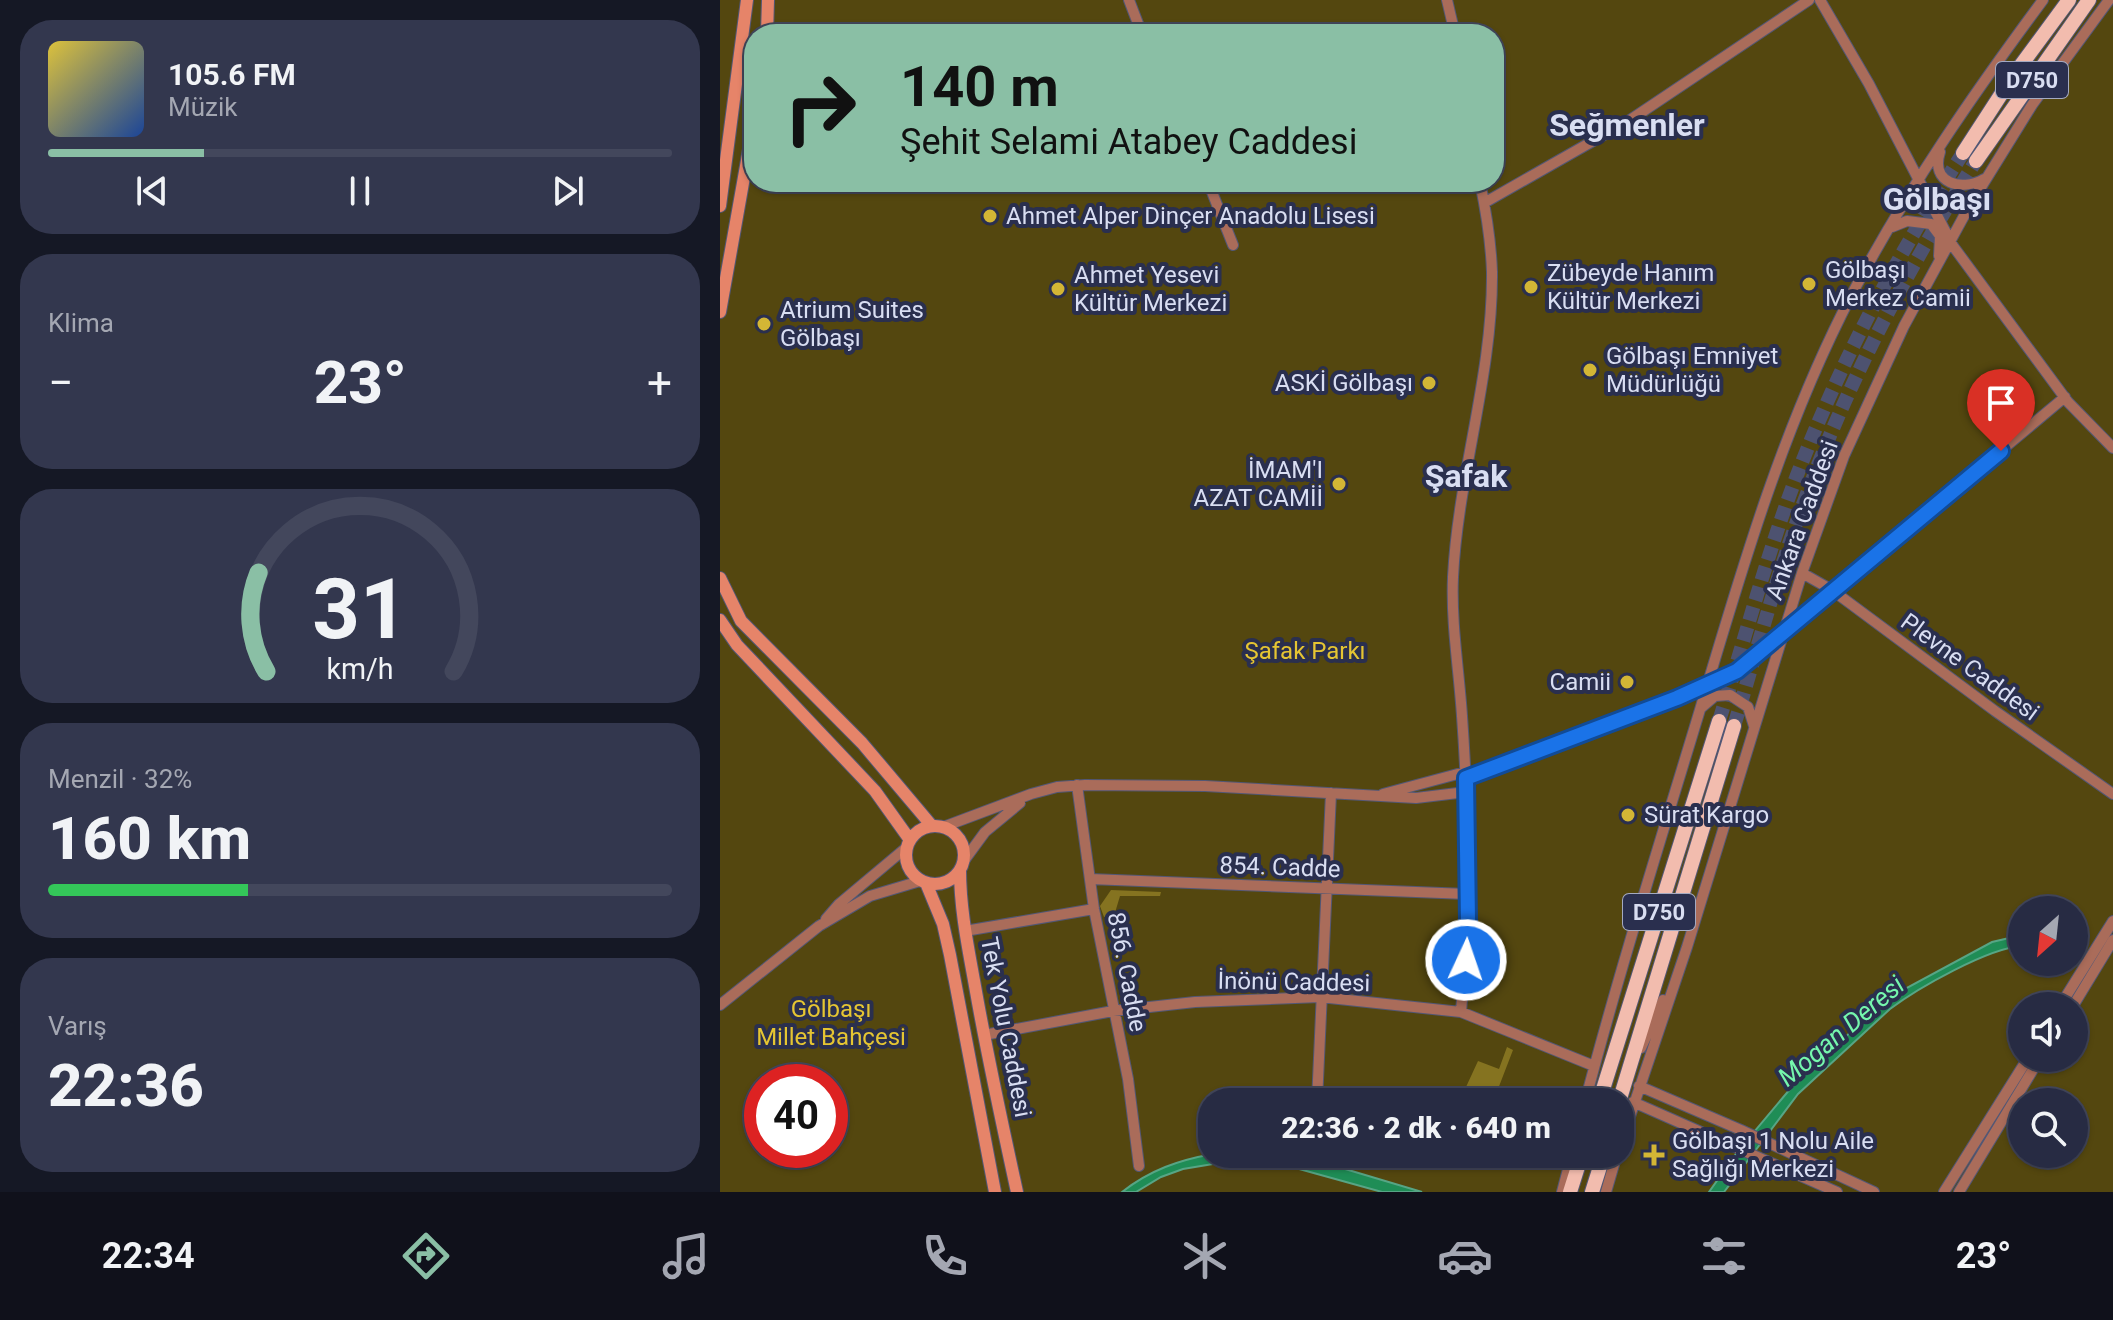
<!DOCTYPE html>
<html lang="tr">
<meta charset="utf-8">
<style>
body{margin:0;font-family:Roboto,sans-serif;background:#33374e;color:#f1f3f6;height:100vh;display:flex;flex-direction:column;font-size:30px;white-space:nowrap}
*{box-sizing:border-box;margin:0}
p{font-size:26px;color:#a4a7b2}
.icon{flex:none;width:44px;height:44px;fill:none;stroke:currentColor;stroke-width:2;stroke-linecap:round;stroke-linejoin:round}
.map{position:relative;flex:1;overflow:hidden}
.side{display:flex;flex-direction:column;gap:20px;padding:20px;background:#151825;width:720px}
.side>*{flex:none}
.hud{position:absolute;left:24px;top:24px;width:760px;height:168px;border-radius:32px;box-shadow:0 2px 6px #0004,0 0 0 2px #43475c;background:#8abfa5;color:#111;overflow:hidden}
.needle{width:52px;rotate:207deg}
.fabs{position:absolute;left:1288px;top:896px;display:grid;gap:16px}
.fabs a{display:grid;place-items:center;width:80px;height:80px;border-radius:50%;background:#272b43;box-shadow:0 2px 6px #0004,0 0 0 2px #43475c;font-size:40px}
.speed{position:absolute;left:24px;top:1064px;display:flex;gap:16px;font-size:40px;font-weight:700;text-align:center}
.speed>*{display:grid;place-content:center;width:104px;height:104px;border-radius:50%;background:#272b43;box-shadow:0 2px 6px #0004,0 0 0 2px #43475c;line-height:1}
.speed .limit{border:12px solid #d22;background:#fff;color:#111}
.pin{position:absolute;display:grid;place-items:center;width:68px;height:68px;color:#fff;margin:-82px -34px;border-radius:50% 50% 50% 0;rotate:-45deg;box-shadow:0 0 8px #0007}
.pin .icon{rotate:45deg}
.me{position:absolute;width:88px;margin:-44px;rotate:3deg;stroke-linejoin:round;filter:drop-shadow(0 0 6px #0008)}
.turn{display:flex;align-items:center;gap:28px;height:168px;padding:0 24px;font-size:36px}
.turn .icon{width:104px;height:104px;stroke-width:2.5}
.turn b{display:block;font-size:56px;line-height:68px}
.big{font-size:60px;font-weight:800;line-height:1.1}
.side .widget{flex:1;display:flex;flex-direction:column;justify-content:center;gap:12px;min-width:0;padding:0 28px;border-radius:32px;background:#33374e}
.side .dial{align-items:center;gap:0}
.dial svg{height:208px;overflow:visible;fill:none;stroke:#43475c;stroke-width:7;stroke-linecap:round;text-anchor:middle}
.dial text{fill:#f1f3f6;stroke:none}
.song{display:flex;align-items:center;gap:24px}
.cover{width:96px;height:96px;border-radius:12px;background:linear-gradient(135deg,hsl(50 70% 55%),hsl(220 70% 35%))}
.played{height:8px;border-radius:4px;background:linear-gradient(90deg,#8abfa5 25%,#43475c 25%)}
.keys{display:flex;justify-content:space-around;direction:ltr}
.heat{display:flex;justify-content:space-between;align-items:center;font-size:44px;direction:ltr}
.charge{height:12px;border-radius:6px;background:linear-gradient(90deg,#34c759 32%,#43475c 0)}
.trip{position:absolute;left:478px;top:1088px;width:436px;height:80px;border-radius:32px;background:#272b43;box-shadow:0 2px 6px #0004,0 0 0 2px #43475c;font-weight:800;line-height:80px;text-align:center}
.dock{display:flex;height:128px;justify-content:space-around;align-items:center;background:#10111b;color:#a4a7b2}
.dock .icon{width:56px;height:56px}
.dock .active{color:#8abfa5}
.dock b{font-size:36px;color:#f1f3f6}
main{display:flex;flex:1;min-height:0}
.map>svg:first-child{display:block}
.green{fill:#54470f;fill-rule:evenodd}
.forest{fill:#857320}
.water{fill:#1f8d56;stroke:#57a585;stroke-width:2}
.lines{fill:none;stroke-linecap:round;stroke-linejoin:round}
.trunk-tunnel{stroke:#4d5270;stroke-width:14;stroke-dasharray:14 7;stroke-linecap:butt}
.tertiary-casing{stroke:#525775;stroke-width:12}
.secondary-casing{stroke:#525775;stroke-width:14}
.trunk-casing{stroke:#525775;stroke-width:16}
.tertiary{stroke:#aa6c5a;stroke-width:10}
.secondary{stroke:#e68469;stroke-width:12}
.trunk{stroke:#f2bcae;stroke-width:14}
.route-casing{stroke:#114b97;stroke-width:20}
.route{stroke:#1a73e8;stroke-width:14}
.poi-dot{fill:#d3b635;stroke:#2a2f4e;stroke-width:3}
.labels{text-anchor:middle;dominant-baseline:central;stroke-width:8;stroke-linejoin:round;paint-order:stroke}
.shield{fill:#2a2f4e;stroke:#a4aac1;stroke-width:2}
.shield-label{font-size:22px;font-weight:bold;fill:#d9def2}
.poi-label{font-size:24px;fill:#d9def2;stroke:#2a2f4e;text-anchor:start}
.street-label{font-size:24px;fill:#d9def2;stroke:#2a2f4e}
.park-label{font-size:24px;fill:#e5c532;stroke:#2a2f4e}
.water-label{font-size:26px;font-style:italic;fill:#75f7ad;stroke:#2a2f4e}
.district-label{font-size:32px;font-weight:bold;fill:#d9def2;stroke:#2a2f4e}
</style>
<main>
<section class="side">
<div class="widget">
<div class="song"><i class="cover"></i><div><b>105.6 FM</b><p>Müzik</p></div></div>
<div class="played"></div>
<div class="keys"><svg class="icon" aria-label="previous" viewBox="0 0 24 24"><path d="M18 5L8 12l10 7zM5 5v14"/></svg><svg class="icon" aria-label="pause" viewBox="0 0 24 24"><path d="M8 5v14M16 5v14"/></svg><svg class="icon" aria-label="next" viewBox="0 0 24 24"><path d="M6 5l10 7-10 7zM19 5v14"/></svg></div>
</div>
<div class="widget"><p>Klima</p>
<div class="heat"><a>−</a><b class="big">23°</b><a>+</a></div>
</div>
<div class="widget dial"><svg viewBox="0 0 100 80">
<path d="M14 69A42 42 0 1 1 86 69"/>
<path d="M14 69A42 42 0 0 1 11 31" stroke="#8abfa5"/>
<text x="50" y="56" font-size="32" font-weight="700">31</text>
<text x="50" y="72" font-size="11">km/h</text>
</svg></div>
<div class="widget"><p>Menzil · 32%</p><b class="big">160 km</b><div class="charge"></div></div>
<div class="widget"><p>Varış</p><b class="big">22:36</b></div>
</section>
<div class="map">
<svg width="1393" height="1192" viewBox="0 0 1393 1192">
<rect width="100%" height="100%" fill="#343959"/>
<path class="green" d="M 0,0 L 1393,0 L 1393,1192 L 0,1192 ZM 34,34 L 774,34 L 774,182 L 34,182 ZM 1302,910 L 1354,910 L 1354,962 L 1302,962 ZM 1302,1006 L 1354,1006 L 1354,1058 L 1302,1058 ZM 42,1082 L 110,1082 L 110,1150 L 42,1150 ZM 492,1102 L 900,1102 L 900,1154 L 492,1154 ZM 1302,1102 L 1354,1102 L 1354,1154 L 1302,1154 Z"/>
<path class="forest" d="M 391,890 L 441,892 L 440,896 L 400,896 L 394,916 L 384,917 L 380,906 Z
M 787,1047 L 793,1050 L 773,1102 L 749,1102 L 754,1091 L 746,1087 L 758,1061 L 779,1069 Z"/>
<path class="water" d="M 1302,935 L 1302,946 C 1268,948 1198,988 1170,1009 L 1078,1094 L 1004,1192 L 989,1192 L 1018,1151 L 1076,1082 L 1168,998 L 1272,942 Z
M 493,1154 L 569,1154 L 585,1157 L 702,1192 L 662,1192 L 554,1162 L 523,1159 L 463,1169 L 441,1177 L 416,1192 L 402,1192 C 430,1170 459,1160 493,1154 Z"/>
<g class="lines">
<path class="trunk-tunnel" d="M 999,721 C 1024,642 1045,561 1074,483 C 1118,366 1176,257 1243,153
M 1014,726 C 1036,654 1055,581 1081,510 C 1125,387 1186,271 1256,161"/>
<g class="tertiary-casing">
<path id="tertiary" d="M 409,0 L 422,34
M 727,0 L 735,34
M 1100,0 L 1149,84 L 1233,246 L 1348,402 L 1393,448
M 1220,152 C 1210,183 1241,192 1264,179
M 488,182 L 513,245
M 764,203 L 910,120 L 1089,0
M 1172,227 L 1187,221 L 1211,224 L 1220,236 L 1219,256
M 1082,573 L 1112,590 L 1275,711 L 1393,794
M 981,708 L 995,696 L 1010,695 L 1028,707 L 1034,726
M 746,778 L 957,698 L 1017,671 L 1345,397
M 357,785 L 374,909 L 408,1079 L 419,1166
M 663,794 L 745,772
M 223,827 L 311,794 L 337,787 L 365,785 L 485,786 L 696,798 L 746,792
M 243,862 L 265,832 L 300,803
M 370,879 L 747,894
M 106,919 L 119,904 L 187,847
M 245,931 L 374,909
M 0,1005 L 99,926 L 150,896 L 200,881
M 1340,1006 L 1393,921
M 1353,1006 L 1393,940
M 741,1012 C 750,914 749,814 742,716 C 739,670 731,624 733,577 C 738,475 773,375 772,272 C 771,242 766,211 760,182
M 264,1035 L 393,1011 L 475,1002 L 600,997 L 741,1012 L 874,1066
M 921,1048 L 943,1000
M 919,1086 L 1021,1130 L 1154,1192
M 597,1102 L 611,793
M 865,1102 C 899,972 940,842 979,713 C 1021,571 1063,426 1132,294 C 1186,191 1254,93 1323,0
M 913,1102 L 1117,1192
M 900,1146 L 967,947 L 1082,573 L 1124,456 L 1184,326 L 1250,205 L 1312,105 L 1389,0
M 842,1192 L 852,1154
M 886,1192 L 897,1154
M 1224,1192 L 1308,1058
M 1239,1192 L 1320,1058"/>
</g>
<g class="secondary-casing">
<path id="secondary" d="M 47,34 L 48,0
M 0,206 L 27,0
M 0,312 L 34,121
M 0,578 L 21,621 L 142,743 L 212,826
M 0,620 L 17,645 L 155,791 L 190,840
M186 855a29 29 0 1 1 58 0a29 29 0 1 1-58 0Z
M 240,870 C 240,909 248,947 255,986 C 267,1055 282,1123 297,1192
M 206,883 L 223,924 L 230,955 L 275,1192"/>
</g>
<g class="trunk-casing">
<path id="trunk" d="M 1243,153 L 1293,76 L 1349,0
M 1256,161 L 1369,0
M 879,1102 L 999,721
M 899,1102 L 1014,726
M 850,1192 L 862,1154
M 872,1192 L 884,1154"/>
</g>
<use href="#tertiary" class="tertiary"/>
<use href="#secondary" class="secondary"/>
<use href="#trunk" class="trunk"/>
</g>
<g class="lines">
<g class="route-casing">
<path id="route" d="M 746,960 L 748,921 L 746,778 L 957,698 L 1017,671 L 1281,451"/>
</g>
<use href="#route" class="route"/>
</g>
<g class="poi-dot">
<circle cx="270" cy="216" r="8"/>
<circle cx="1089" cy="284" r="8"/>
<circle cx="811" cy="287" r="8"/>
<circle cx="338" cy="289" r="8"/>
<circle cx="44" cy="324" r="8"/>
<circle cx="870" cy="370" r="8"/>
<circle cx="709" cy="383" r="8"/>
<circle cx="619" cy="484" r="8"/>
<circle cx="907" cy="682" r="8"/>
<circle cx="908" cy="815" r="8"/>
<path d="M930 1143h8v8h8v8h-8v8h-8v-8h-8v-8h8z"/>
</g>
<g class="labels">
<g class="shield">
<rect x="1276" y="62" width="72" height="36" rx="6"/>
<rect x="903" y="894" width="72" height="36" rx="6"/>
</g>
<g class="shield-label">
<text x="1312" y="80">D750</text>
<text x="939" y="912">D750</text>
</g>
<g class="poi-label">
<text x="286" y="216">Ahmet Alper Dinçer Anadolu Lisesi</text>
<text x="1105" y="270">Gölbaşı<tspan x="1105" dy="28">Merkez Camii</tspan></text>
<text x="827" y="273">Zübeyde Hanım<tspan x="827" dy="28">Kültür Merkezi</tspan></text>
<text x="354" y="275">Ahmet Yesevi<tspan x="354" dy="28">Kültür Merkezi</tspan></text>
<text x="60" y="310">Atrium Suites<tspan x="60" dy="28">Gölbaşı</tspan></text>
<text x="886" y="356">Gölbaşı Emniyet<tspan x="886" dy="28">Müdürlüğü</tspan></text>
<text x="693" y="383" text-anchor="end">ASKİ Gölbaşı</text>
<text x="603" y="470" text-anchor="end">İMAM'I<tspan x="603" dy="28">AZAT CAMİİ</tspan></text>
<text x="891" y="682" text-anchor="end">Camii</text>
<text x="924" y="815">Sürat Kargo</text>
<text x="952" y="1141">Gölbaşı 1 Nolu Aile<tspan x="952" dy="28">Sağlığı Merkezi</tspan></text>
</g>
<g class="street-label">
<text transform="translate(1082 520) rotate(-70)">Ankara Caddesi</text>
<text transform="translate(1250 667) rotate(36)">Plevne Caddesi</text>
<text transform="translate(560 867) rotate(2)">854. Cadde</text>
<text transform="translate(407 972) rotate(79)">856. Cadde</text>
<text transform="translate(574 982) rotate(1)">İnönü Caddesi</text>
<text transform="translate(286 1027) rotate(79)">Tek Yolu Caddesi</text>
</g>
<g class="park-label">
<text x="585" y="651">Şafak Parkı</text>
<text x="111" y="1009">Gölbaşı<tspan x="111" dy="28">Millet Bahçesi</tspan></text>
</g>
<g class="water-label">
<text transform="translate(1121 1031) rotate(-40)">Mogan Deresi</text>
</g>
<g class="district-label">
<text x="907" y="125">Seğmenler</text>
<text x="1217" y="199">Gölbaşı</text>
<text x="746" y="476">Şafak</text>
</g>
</g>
</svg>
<div class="fabs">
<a><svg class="needle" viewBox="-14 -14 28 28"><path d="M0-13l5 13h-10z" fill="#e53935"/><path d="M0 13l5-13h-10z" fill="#a4a7b2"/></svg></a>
<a><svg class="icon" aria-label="sound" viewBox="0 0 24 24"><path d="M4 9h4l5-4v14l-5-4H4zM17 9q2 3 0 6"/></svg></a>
<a><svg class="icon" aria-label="search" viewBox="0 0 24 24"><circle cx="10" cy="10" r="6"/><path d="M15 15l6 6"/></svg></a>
</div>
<div class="speed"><div class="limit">40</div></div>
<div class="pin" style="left:1281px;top:451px;background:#d93025"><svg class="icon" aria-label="arrive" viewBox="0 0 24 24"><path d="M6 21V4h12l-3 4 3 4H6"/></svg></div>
<svg class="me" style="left:746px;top:960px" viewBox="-20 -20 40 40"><circle r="17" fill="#1a73e8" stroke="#fff" stroke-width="3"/><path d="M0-11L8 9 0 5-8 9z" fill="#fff"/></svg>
<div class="trip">22:36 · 2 dk · 640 m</div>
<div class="hud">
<div class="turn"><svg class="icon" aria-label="right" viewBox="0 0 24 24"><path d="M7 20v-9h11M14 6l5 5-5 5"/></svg><div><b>140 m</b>Şehit Selami Atabey Caddesi</div></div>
</div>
</div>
</main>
<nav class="dock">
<b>22:34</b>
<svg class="icon active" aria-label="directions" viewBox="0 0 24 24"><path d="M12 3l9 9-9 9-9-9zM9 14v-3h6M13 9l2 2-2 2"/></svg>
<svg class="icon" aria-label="music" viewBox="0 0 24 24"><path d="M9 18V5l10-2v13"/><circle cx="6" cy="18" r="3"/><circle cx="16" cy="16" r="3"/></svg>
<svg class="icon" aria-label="phone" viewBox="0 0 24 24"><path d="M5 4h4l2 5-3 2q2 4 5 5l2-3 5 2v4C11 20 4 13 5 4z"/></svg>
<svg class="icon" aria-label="climate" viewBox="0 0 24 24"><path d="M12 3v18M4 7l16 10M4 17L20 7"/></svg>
<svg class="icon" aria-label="car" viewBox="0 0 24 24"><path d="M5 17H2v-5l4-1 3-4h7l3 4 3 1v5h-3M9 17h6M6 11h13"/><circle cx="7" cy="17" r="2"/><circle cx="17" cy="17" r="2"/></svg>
<svg class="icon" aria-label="filters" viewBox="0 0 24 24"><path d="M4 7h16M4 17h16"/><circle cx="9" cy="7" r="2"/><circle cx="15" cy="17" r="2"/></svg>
<b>23°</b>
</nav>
